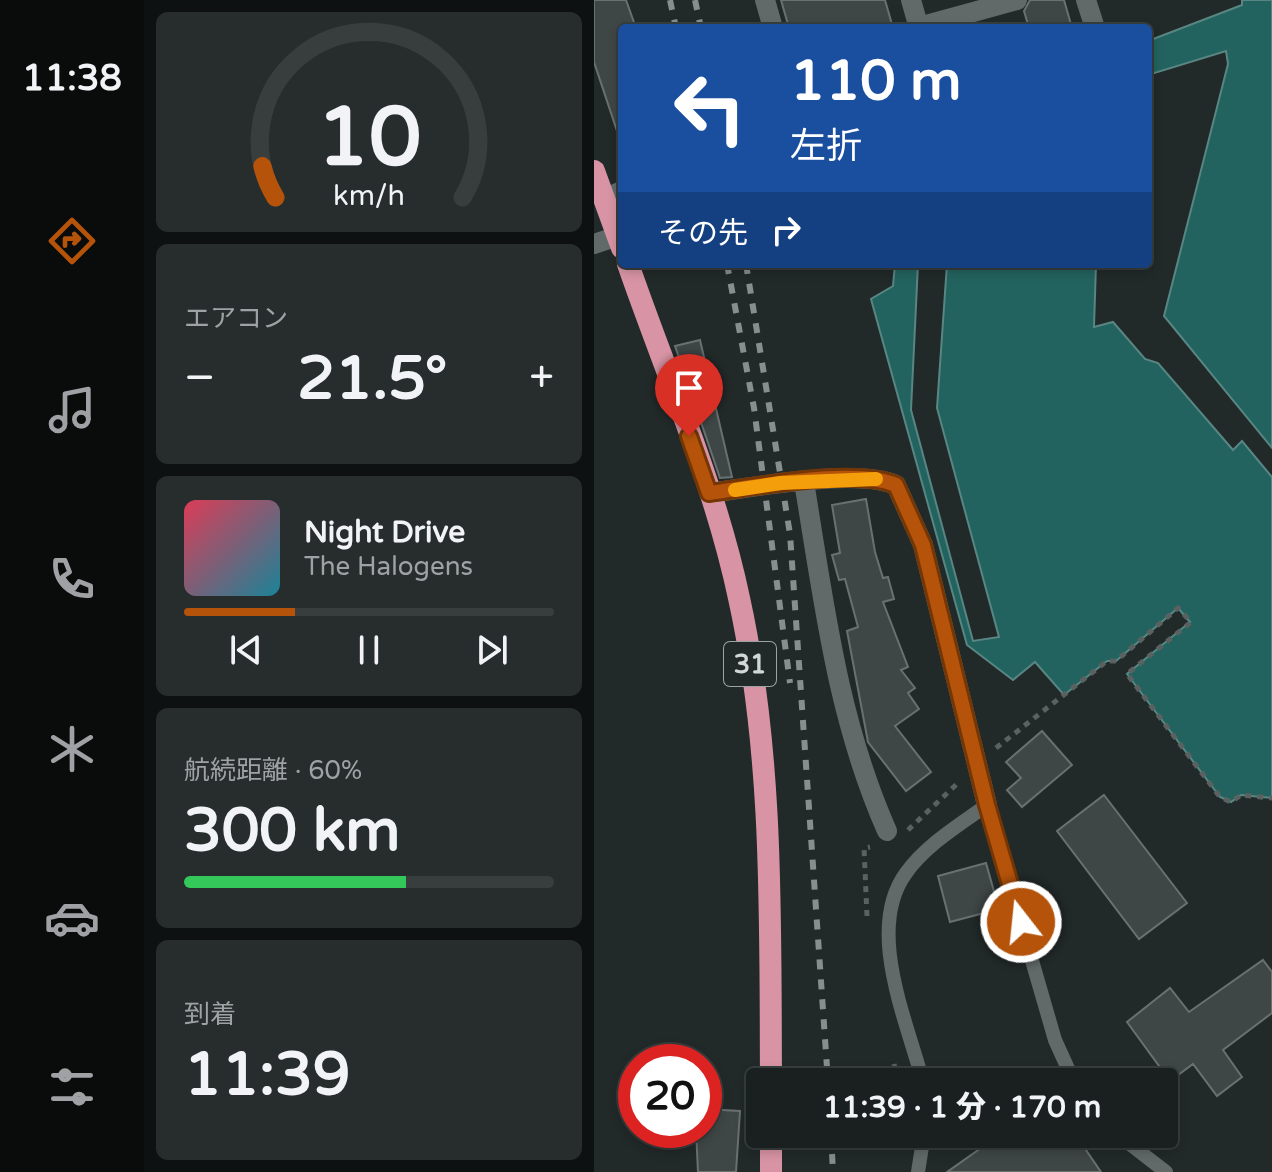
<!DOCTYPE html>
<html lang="ja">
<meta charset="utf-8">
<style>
body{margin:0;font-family:"Varela Round","Noto Sans JP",sans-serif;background:#272c2c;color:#f1f3f6;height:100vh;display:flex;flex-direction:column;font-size:30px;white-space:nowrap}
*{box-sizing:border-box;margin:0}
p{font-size:26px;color:#9fa2a4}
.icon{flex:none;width:44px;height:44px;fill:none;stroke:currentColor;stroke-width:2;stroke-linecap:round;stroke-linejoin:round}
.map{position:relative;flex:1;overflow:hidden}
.side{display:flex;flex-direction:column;gap:12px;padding:12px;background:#0e1111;width:450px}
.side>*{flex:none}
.guide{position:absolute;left:24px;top:24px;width:534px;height:244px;border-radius:8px;box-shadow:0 4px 12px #0003,0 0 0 2px #383d3d;background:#1a4fa0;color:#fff;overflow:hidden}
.speed{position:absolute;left:24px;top:1044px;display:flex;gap:16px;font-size:40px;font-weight:700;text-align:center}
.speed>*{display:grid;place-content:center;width:104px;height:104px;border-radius:50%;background:#1a1f1f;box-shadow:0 4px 12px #0003,0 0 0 2px #383d3d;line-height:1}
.speed .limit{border:12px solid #d22;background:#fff;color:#111}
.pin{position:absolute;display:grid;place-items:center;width:68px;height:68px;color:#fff;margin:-82px -34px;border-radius:50% 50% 50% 0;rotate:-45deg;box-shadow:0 0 8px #0007}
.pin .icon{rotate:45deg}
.me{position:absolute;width:88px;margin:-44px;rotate:344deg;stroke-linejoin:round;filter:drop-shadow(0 0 6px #0008)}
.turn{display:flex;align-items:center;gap:28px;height:168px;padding:0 40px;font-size:36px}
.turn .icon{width:104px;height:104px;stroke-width:2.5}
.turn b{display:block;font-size:56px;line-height:68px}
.then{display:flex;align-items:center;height:76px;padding:0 40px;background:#0003;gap:16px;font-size:30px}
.big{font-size:60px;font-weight:800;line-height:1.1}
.side .tile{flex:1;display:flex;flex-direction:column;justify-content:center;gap:12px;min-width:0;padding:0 28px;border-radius:12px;background:#272c2c}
.side .dial{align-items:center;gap:0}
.dial svg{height:208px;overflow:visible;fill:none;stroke:#383d3d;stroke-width:7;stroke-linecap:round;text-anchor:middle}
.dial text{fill:#f1f3f6;stroke:none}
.song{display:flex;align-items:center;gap:24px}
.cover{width:96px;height:96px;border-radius:12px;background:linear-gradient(135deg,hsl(350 70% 55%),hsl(190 70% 35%))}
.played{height:8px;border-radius:4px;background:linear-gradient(90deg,#b45309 30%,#383d3d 30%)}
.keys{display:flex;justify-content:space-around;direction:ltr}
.heat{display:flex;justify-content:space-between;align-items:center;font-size:44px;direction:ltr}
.charge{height:12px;border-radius:6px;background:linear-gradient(90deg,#34c759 60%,#383d3d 0)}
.trip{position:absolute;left:152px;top:1068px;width:432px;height:80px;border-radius:8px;background:#1a1f1f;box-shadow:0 4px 12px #0003,0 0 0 2px #383d3d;font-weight:800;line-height:80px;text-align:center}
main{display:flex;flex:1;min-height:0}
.tabs{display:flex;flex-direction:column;width:144px;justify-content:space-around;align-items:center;background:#0a0c0c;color:#9fa2a4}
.tabs .icon{width:56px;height:56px}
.tabs .on{color:#b45309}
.tabs b{font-size:36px;color:#f1f3f6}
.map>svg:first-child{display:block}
.water{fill:#23635f;stroke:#588683;stroke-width:2}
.building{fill:#3f4746;stroke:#697170;stroke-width:2}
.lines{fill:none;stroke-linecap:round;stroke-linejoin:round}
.path{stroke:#5a6160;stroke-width:5;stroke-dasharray:6 6;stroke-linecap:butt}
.service{stroke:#616a69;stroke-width:14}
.minor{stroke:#616a69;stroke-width:20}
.trunk{stroke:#d894a4;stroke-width:22}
.rail{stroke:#888e8d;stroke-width:6;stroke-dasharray:10 10;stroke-linecap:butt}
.route-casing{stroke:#753606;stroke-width:20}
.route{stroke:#b45309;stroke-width:14}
.slow{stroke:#f59e0b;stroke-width:14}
.labels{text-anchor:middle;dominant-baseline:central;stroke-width:8;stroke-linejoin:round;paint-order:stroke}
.shield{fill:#222929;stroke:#9da3a2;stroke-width:2}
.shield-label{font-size:26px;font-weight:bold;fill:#d2d7d6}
</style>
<main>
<nav class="tabs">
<b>11:38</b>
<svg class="icon on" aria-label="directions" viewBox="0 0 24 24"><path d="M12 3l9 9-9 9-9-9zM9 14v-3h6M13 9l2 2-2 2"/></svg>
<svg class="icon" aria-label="music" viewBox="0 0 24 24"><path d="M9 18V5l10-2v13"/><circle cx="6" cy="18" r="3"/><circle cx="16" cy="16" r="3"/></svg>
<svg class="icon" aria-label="phone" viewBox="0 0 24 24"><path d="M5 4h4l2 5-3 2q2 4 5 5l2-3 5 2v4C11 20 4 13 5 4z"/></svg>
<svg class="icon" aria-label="climate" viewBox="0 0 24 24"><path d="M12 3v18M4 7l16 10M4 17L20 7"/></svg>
<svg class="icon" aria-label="car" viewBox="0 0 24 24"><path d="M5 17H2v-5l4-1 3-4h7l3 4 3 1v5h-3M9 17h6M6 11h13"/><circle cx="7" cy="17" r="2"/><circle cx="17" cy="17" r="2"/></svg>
<svg class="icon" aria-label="filters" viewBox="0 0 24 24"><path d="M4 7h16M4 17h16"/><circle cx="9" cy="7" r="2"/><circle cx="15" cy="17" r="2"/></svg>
</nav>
<section class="side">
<div class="tile dial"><svg viewBox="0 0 100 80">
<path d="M14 69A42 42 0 1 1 86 69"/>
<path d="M14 69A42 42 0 0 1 9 57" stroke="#b45309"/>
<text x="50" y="56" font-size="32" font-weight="700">10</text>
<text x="50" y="72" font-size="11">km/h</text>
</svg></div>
<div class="tile"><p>エアコン</p>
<div class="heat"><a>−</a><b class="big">21.5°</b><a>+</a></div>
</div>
<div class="tile">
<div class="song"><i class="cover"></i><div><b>Night Drive</b><p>The Halogens</p></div></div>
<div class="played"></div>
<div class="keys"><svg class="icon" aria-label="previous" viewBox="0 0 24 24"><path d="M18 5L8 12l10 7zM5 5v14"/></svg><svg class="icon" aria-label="pause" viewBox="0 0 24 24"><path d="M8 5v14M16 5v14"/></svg><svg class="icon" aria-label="next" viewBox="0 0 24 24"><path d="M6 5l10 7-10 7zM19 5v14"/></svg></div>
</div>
<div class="tile"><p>航続距離 · 60%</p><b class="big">300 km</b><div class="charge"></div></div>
<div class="tile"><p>到着</p><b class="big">11:39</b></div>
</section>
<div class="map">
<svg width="678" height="1172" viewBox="0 0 678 1172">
<rect width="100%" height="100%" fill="#222929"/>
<path class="water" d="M 648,0 L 678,0 L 678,448 L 570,316 L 634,64 L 632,51 L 554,75 L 554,41 L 648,5 Z
M 301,264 L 324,264 L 317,410 L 379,641 L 405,637 L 343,408 L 353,264 L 502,264 L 500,327 L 519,322 L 551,359 L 564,363 L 639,450 L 648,441 L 678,477 L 678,798 L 647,795 L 637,802 L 626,797 L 533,674 L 596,622 L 584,608 L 522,661 L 513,661 L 470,695 L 441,662 L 419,680 L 373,645 L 277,299 L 299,286 Z"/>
<path class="building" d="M 0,0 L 32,0 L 42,28 L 28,28 L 28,131 L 23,131 L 0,62 Z
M 187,0 L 291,0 L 299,28 L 195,28 Z
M 436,0 L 470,0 L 478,28 L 435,28 L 430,11 Z
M 106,340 L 138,477 L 126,478 L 81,346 Z
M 272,499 L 281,552 L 289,578 L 294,577 L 300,599 L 289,602 L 314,667 L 307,670 L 321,688 L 314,693 L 325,709 L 301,726 L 337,772 L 312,791 L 274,742 L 253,631 L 264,627 L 251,579 L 245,580 L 238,555 L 246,553 L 238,505 Z
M 448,731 L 478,765 L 428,807 L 413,790 L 427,778 L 412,762 Z
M 510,795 L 593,903 L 545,939 L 463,831 Z
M 392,863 L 405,909 L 356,922 L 344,876 Z
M 669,960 L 678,972 L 678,1013 L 629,1050 L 648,1077 L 623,1096 L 599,1064 L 576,1081 L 533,1022 L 576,988 L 595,1012 Z
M 110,1109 L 146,1111 L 142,1172 L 104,1172 L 102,1130 L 110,1130 Z
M 407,1134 L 481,1134 L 507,1172 L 353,1172 Z"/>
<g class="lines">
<path class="path" d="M 402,748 L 513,661 L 522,661 L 584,608 L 597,622 L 533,674 L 626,797 L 637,802 L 647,795 L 678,798
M 314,830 L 365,782
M 273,916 L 270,848 L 276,847
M 300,1064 L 304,1082"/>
<path class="service" d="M 329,1082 C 313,1021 271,929 312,873 C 332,845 365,825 393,805 L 461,1040 L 480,1082
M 523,1134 L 572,1172
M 324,1172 L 330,1134"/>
<path class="minor" d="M 171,0 L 179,28
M 317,0 L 325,28
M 492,0 L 501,28
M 325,27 L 423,0
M 10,199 L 28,191
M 0,244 L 24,236
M 210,482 C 230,602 243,718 293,831
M 115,493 C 161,487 262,468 302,485 L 329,545 L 393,805"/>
<path class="trunk" d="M 0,171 L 28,248
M 34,264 C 72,374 121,484 145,598 C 180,757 176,920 177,1082
M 177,1134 L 177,1172"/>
<path class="rail" d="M 76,0 L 82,28
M 101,0 L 107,28
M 133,264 L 160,408 L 196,683
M 152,264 L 196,534 L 234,1082
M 237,1134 L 239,1172"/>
</g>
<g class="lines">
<g class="route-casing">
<path id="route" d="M 95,436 L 115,493 C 161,487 262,467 302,485 L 329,545 L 393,805 L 427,922"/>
</g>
<use href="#route" class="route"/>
<path class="slow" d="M 141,490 L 187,483 L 282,479"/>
</g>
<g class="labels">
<rect class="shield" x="130" y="642" width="52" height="44" rx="6"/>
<g class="shield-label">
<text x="156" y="664">31</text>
</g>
</g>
</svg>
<div class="speed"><div class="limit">20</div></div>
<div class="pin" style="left:95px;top:436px;background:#d93025"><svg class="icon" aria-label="arrive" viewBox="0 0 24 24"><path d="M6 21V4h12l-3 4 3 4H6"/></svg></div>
<svg class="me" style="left:427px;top:922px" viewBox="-20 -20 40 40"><circle r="17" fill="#b45309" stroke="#fff" stroke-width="3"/><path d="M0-11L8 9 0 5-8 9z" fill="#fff"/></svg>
<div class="trip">11:39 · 1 分 · 170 m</div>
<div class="guide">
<div class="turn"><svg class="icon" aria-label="left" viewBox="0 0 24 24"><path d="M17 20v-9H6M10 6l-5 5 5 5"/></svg><div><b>110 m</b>左折</div></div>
<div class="then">その先<svg class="icon" aria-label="right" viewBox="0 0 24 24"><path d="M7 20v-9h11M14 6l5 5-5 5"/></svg></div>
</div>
</div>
</main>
